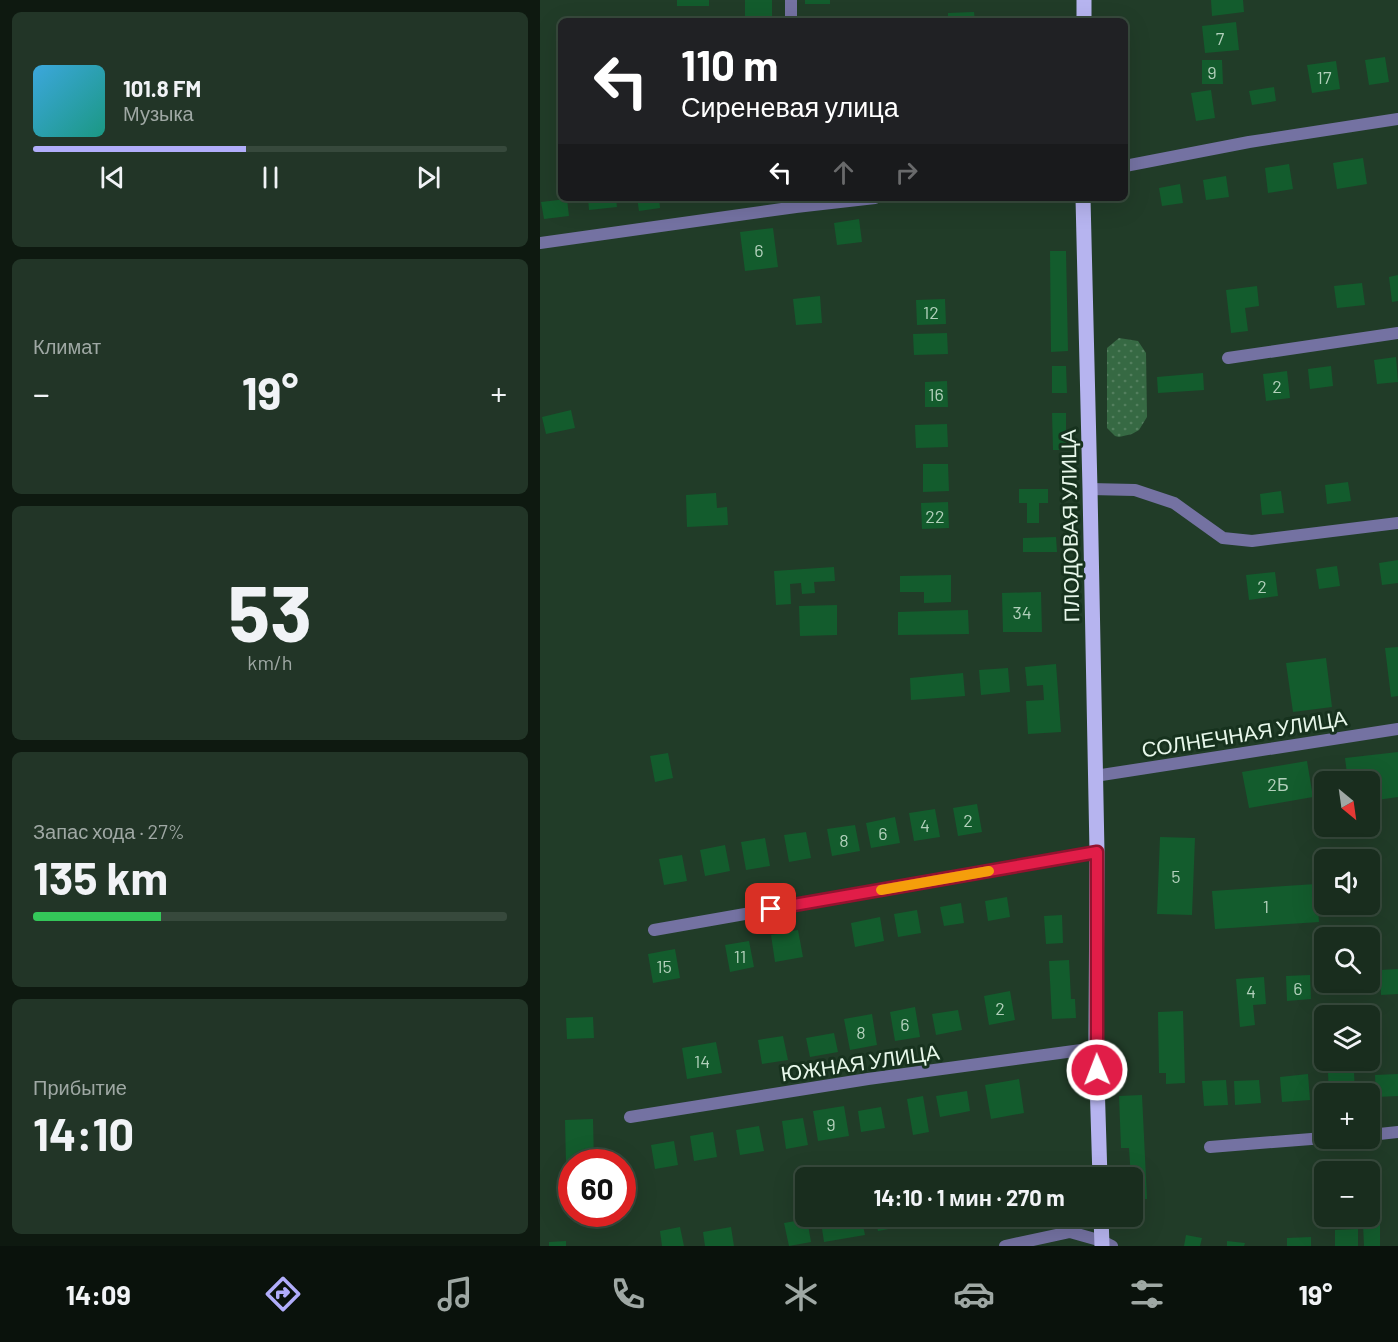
<!DOCTYPE html>
<html lang="ru">
<meta charset="utf-8">
<style>
body{margin:0;font-family:Barlow,sans-serif;background:#223527;color:#f1f3f6;height:100vh;display:flex;flex-direction:column;font-size:22px;white-space:nowrap}
*{box-sizing:border-box;margin:0}
p{font-size:20px;color:#9fa8a4}
.icon{flex:none;width:33px;height:33px;fill:none;stroke:currentColor;stroke-width:2;stroke-linecap:round;stroke-linejoin:round}
.map{position:relative;flex:1;overflow:hidden}
.details{display:flex;flex-direction:column;gap:12px;padding:12px;background:#0e1910;width:540px}
.details>*{flex:none}
.banner{position:absolute;left:18px;top:18px;width:570px;height:183px;border-radius:9px;box-shadow:0 6px 24px #0002,0 0 0 2px #37493c;background:#202124;color:#fff;overflow:hidden}
.needle{width:39px;rotate:151deg}
.fabs{position:absolute;left:774px;top:771px;display:grid;gap:12px}
.fabs a{display:grid;place-items:center;width:66px;height:66px;border-radius:9px;background:#192d1e;box-shadow:0 6px 24px #0002,0 0 0 2px #37493c;font-size:30px}
.speed{position:absolute;left:18px;top:1149px;display:flex;gap:12px;font-size:30px;font-weight:700;text-align:center}
.speed>*{display:grid;place-content:center;width:78px;height:78px;border-radius:50%;background:#192d1e;box-shadow:0 6px 24px #0002,0 0 0 2px #37493c;line-height:1}
.speed .limit{border:9px solid #d22;background:#fff;color:#111}
.pin{position:absolute;display:grid;place-items:center;width:51px;height:51px;color:#fff;margin:-26px;border-radius:12px;box-shadow:0 3px 9px #0006}
.me{position:absolute;width:66px;margin:-33px;rotate:359deg;stroke-linejoin:round;filter:drop-shadow(0 0 4px #0008)}
.turn{display:flex;align-items:center;gap:21px;height:126px;padding:0 24px;font-size:27px}
.turn .icon{width:78px;height:78px;stroke-width:2.5}
.turn b{display:block;font-size:42px;line-height:51px}
.lanes{display:flex;align-items:center;height:57px;padding:0 24px;background:#0003;justify-content:center;gap:30px;direction:ltr}
.lanes .off{opacity:.35}
.big{font-size:45px;font-weight:700;line-height:1.1}
.details .card{flex:1;display:flex;flex-direction:column;justify-content:center;gap:9px;min-width:0;padding:0 21px;border-radius:9px;background:#223527}
.details .dial{align-items:center;gap:0}
.dial b{font-size:78px;line-height:1}
.song{display:flex;align-items:center;gap:18px}
.cover{width:72px;height:72px;border-radius:9px;background:linear-gradient(135deg,hsl(200 70% 55%),hsl(170 70% 35%))}
.played{height:6px;border-radius:3px;background:linear-gradient(90deg,#b1adfa 45%,#37493c 45%)}
.keys{display:flex;justify-content:space-around;direction:ltr}
.heat{display:flex;justify-content:space-between;align-items:center;font-size:33px;direction:ltr}
.charge{height:9px;border-radius:4px;background:linear-gradient(90deg,#34c759 27%,#37493c 0)}
.trip{position:absolute;left:255px;top:1167px;width:348px;height:60px;border-radius:9px;background:#192d1e;box-shadow:0 6px 24px #0002,0 0 0 2px #37493c;font-weight:700;line-height:60px;text-align:center}
.dock{display:flex;height:96px;justify-content:space-around;align-items:center;background:#0a120c;color:#9fa8a4}
.dock .icon{width:42px;height:42px}
.dock .selected{color:#b1adfa}
.dock b{font-size:27px;color:#f1f3f6}
main{display:flex;flex:1;min-height:0}
.map>svg:first-child{display:block}
.grass{fill:url(#grass-dots)}
.building{fill:#135c2d}
.lines{fill:none;stroke-linecap:round;stroke-linejoin:round}
.street{stroke:#7472a2;stroke-width:12}
.primary{stroke:#b6b4ef;stroke-width:15}
.route-casing{stroke:#92132f;stroke-width:15}
.route{stroke:#e11d48;stroke-width:10}
.slow{stroke:#f59e0b;stroke-width:10}
.labels{text-anchor:middle;dominant-baseline:central;stroke-width:6;stroke-linejoin:round;paint-order:stroke}
.number-label{font-size:18px;fill:#b2d0bb}
.street-label{font-size:21px;fill:#e7f7ea;stroke:#17321e}
</style>
<main>
<section class="details">
<div class="card">
<div class="song"><i class="cover"></i><div><b>101.8 FM</b><p>Музыка</p></div></div>
<div class="played"></div>
<div class="keys"><svg class="icon" aria-label="previous" viewBox="0 0 24 24"><path d="M18 5L8 12l10 7zM5 5v14"/></svg><svg class="icon" aria-label="pause" viewBox="0 0 24 24"><path d="M8 5v14M16 5v14"/></svg><svg class="icon" aria-label="next" viewBox="0 0 24 24"><path d="M6 5l10 7-10 7zM19 5v14"/></svg></div>
</div>
<div class="card"><p>Климат</p>
<div class="heat"><a>−</a><b class="big">19°</b><a>+</a></div>
</div>
<div class="card dial"><b>53</b><p>km/h</p></div>
<div class="card"><p>Запас хода · 27%</p><b class="big">135 km</b><div class="charge"></div></div>
<div class="card"><p>Прибытие</p><b class="big">14:10</b></div>
</section>
<div class="map">
<svg width="858" height="1246" viewBox="0 0 858 1246">
<defs>
<pattern id="grass-dots" width="8" height="8" patternUnits="userSpaceOnUse" patternTransform="scale(1.5)"><rect width="8" height="8" fill="#366943"/><path d="M2 2h.1M6 6h.1" fill="none" stroke="#537f5e" stroke-width="1.8" stroke-linecap="round"/></pattern>
</defs>
<rect width="100%" height="100%" fill="#213c28"/>
<path class="grass" d="M 579,338 L 598,341 L 606,353 L 607,417 L 599,430 L 592,434 L 579,437 L 575,436 L 567,428 L 567,348 Z"/>
<path class="building" d="M 137,0 L 169,0 L 169,6 L 137,6 Z
M 205,0 L 232,0 L 232,16 L 205,16 Z
M 265,0 L 290,0 L 290,4 L 265,4 Z
M 671,0 L 703,0 L 704,12 L 672,16 Z
M 434,12 L 435,21 L 408,21 L 408,13 Z
M 696,22 L 699,50 L 665,53 L 662,26 Z
M 845,57 L 849,82 L 829,85 L 825,60 Z
M 662,60 L 682,60 L 683,84 L 662,84 Z
M 796,61 L 800,89 L 772,93 L 767,65 Z
M 734,87 L 736,101 L 712,105 L 709,91 Z
M 671,90 L 675,118 L 656,121 L 651,93 Z
M 823,158 L 827,184 L 797,189 L 793,163 Z
M 749,164 L 753,189 L 728,193 L 725,168 Z
M 686,176 L 689,197 L 666,200 L 663,180 Z
M 640,184 L 643,203 L 622,206 L 619,188 Z
M 48,198 L 76,198 L 77,207 L 49,210 Z
M 97,198 L 119,198 L 120,208 L 99,211 Z
M 27,199 L 29,216 L 4,219 L 1,202 Z
M 319,219 L 322,242 L 297,245 L 294,223 Z
M 233,228 L 238,267 L 205,271 L 200,232 Z
M 510,251 L 526,251 L 528,351 L 511,352 Z
M 858,275 L 858,301 L 852,302 L 849,277 Z
M 822,283 L 825,305 L 797,308 L 794,286 Z
M 717,286 L 719,306 L 705,308 L 708,331 L 691,333 L 686,290 Z
M 280,296 L 282,323 L 256,325 L 253,299 Z
M 405,299 L 406,324 L 377,325 L 376,300 Z
M 407,333 L 408,354 L 374,355 L 373,334 Z
M 856,357 L 858,382 L 837,384 L 834,360 Z
M 512,366 L 526,366 L 527,393 L 512,393 Z
M 791,366 L 793,386 L 770,389 L 768,369 Z
M 747,371 L 750,398 L 726,401 L 723,374 Z
M 663,373 L 664,390 L 618,393 L 617,377 Z
M 407,381 L 408,407 L 385,407 L 385,382 Z
M 31,410 L 35,428 L 6,434 L 2,417 Z
M 512,413 L 526,413 L 526,450 L 513,450 Z
M 407,424 L 408,447 L 376,448 L 375,425 Z
M 383,464 L 408,464 L 409,491 L 383,492 Z
M 808,482 L 811,501 L 787,504 L 785,485 Z
M 479,489 L 508,489 L 508,503 L 499,503 L 499,523 L 487,523 L 487,503 L 479,503 Z
M 741,491 L 744,513 L 722,515 L 720,494 Z
M 176,493 L 177,508 L 187,507 L 188,525 L 147,527 L 146,495 Z
M 408,502 L 409,528 L 382,529 L 381,503 Z
M 516,537 L 517,552 L 483,552 L 483,538 Z
M 858,560 L 858,583 L 842,585 L 839,563 Z
M 797,566 L 800,586 L 779,589 L 776,569 Z
M 294,567 L 295,581 L 274,582 L 275,593 L 262,594 L 261,583 L 250,584 L 251,604 L 236,605 L 234,571 Z
M 735,572 L 738,596 L 709,600 L 706,575 Z
M 411,575 L 411,602 L 384,603 L 384,592 L 360,592 L 360,576 Z
M 501,592 L 502,632 L 463,632 L 462,593 Z
M 297,605 L 297,635 L 260,636 L 259,606 Z
M 428,610 L 429,634 L 358,635 L 358,612 Z
M 858,647 L 858,696 L 851,697 L 845,648 Z
M 786,658 L 792,707 L 753,712 L 746,663 Z
M 516,664 L 521,732 L 488,734 L 486,701 L 504,700 L 503,685 L 487,686 L 485,667 Z
M 468,668 L 470,692 L 441,695 L 439,670 Z
M 423,673 L 425,696 L 371,700 L 370,678 Z
M 858,752 L 858,797 L 830,801 L 830,782 L 808,782 L 805,758 Z
M 128,753 L 133,778 L 115,782 L 110,756 Z
M 767,761 L 773,797 L 709,808 L 702,772 Z
M 437,804 L 442,832 L 418,836 L 413,808 Z
M 395,809 L 400,837 L 374,841 L 369,813 Z
M 355,817 L 360,843 L 331,848 L 326,823 Z
M 315,825 L 320,851 L 292,856 L 287,829 Z
M 266,832 L 271,858 L 249,862 L 244,835 Z
M 620,837 L 655,838 L 652,915 L 617,914 Z
M 225,838 L 230,866 L 206,870 L 201,842 Z
M 185,845 L 190,871 L 165,876 L 160,850 Z
M 142,855 L 147,881 L 124,885 L 119,859 Z
M 776,884 L 779,922 L 675,929 L 672,891 Z
M 467,897 L 470,917 L 448,921 L 445,901 Z
M 421,903 L 424,923 L 404,926 L 400,907 Z
M 377,910 L 381,933 L 358,937 L 354,914 Z
M 522,915 L 523,943 L 506,944 L 504,916 Z
M 340,917 L 344,941 L 315,947 L 311,923 Z
M 258,930 L 263,957 L 235,962 L 231,935 Z
M 209,941 L 214,967 L 190,972 L 185,945 Z
M 135,949 L 140,978 L 113,983 L 108,954 Z
M 529,960 L 531,999 L 535,999 L 536,1018 L 512,1019 L 509,961 Z
M 858,969 L 858,994 L 841,995 L 840,970 Z
M 770,975 L 771,999 L 747,1001 L 746,976 Z
M 724,977 L 726,1004 L 713,1005 L 715,1025 L 700,1027 L 696,979 Z
M 791,982 L 816,982 L 816,992 L 792,993 Z
M 470,991 L 475,1020 L 449,1025 L 444,996 Z
M 375,1007 L 380,1037 L 355,1041 L 350,1012 Z
M 418,1010 L 422,1030 L 396,1035 L 392,1014 Z
M 643,1011 L 645,1083 L 626,1084 L 626,1073 L 619,1073 L 618,1012 Z
M 332,1014 L 337,1045 L 310,1050 L 304,1019 Z
M 53,1017 L 54,1038 L 27,1039 L 26,1018 Z
M 294,1033 L 298,1052 L 270,1057 L 266,1038 Z
M 243,1036 L 248,1060 L 222,1064 L 218,1040 Z
M 176,1042 L 182,1073 L 147,1079 L 142,1048 Z
M 814,1072 L 815,1094 L 789,1094 L 788,1073 Z
M 768,1074 L 770,1100 L 742,1102 L 740,1077 Z
M 858,1074 L 858,1096 L 836,1097 L 835,1075 Z
M 479,1079 L 484,1113 L 451,1119 L 445,1085 Z
M 686,1080 L 688,1105 L 664,1106 L 662,1081 Z
M 719,1080 L 721,1103 L 695,1105 L 694,1081 Z
M 427,1091 L 430,1111 L 400,1117 L 396,1096 Z
M 602,1095 L 607,1199 L 592,1200 L 592,1178 L 591,1178 L 589,1148 L 581,1148 L 579,1096 Z
M 383,1096 L 389,1132 L 373,1135 L 367,1099 Z
M 304,1106 L 309,1136 L 278,1141 L 273,1111 Z
M 341,1107 L 345,1128 L 321,1132 L 318,1111 Z
M 263,1118 L 268,1145 L 246,1149 L 242,1121 Z
M 53,1119 L 54,1162 L 26,1164 L 25,1120 Z
M 219,1126 L 224,1151 L 200,1155 L 196,1130 Z
M 173,1132 L 177,1157 L 154,1161 L 150,1136 Z
M 134,1141 L 138,1165 L 115,1169 L 111,1145 Z
M 310,1216 L 321,1216 L 325,1235 L 284,1242 L 281,1222 Z
M 335,1216 L 363,1216 L 365,1226 L 338,1231 Z
M 376,1216 L 404,1216 L 404,1219 L 377,1224 Z
M 267,1219 L 271,1242 L 249,1246 L 244,1223 Z
M 823,1223 L 840,1223 L 840,1246 L 824,1246 Z
M 140,1227 L 144,1246 L 122,1246 L 120,1231 Z
M 191,1227 L 194,1246 L 165,1246 L 163,1232 Z
M 818,1229 L 818,1246 L 795,1246 L 795,1230 Z
M 646,1235 L 662,1238 L 660,1246 L 644,1246 Z
M 771,1237 L 771,1246 L 747,1246 L 747,1238 Z
M 26,1241 L 26,1246 L 9,1246 L 9,1242 Z
M 687,1241 L 705,1243 L 704,1246 L 687,1246 Z"/>
<g class="lines">
<path class="street" d="M 251,21 L 251,0
M 585,166 L 709,142 L 858,119
M 0,243 L 256,207 L 335,198
M 688,358 L 858,333
M 550,489 L 595,490 L 634,503 L 683,538 L 712,541 L 858,523
M 555,776 L 858,729
M 114,930 L 557,852
M 90,1117 L 328,1079 L 556,1048
M 830,1135 L 858,1132
M 670,1147 L 784,1138
M 465,1246 L 530,1232 L 562,1241 L 572,1246"/>
<path class="primary" d="M 544,21 L 544,0
M 543,198 L 550,489 L 557,852 L 556,1048 L 560,1178
M 561,1216 L 562,1246"/>
</g>
<g class="lines">
<g class="route-casing">
<path id="route" d="M 231,909 L 557,852 L 557,1070"/>
</g>
<use href="#route" class="route"/>
<path class="slow" d="M 341,890 L 449,871"/>
</g>
<g class="labels">
<g class="number-label">
<text x="680" y="38">7</text>
<text x="672" y="72">9</text>
<text x="784" y="77">17</text>
<text x="219" y="250">6</text>
<text x="391" y="312">12</text>
<text x="737" y="386">2</text>
<text x="396" y="394">16</text>
<text x="395" y="516">22</text>
<text x="722" y="586">2</text>
<text x="482" y="612">34</text>
<text x="738" y="784">2Б</text>
<text x="428" y="820">2</text>
<text x="385" y="825">4</text>
<text x="343" y="833">6</text>
<text x="304" y="840">8</text>
<text x="636" y="876">5</text>
<text x="726" y="906">1</text>
<text x="200" y="956">11</text>
<text x="124" y="966">15</text>
<text x="758" y="988">6</text>
<text x="711" y="991">4</text>
<text x="460" y="1008">2</text>
<text x="365" y="1024">6</text>
<text x="321" y="1032">8</text>
<text x="162" y="1061">14</text>
<text x="291" y="1124">9</text>
</g>
<g class="street-label">
<text transform="translate(529 526) rotate(-91)">ПЛОДОВАЯ УЛИЦА</text>
<text transform="translate(704 733) rotate(-9)">СОЛНЕЧНАЯ УЛИЦА</text>
<text transform="translate(320 1062) rotate(-8)">ЮЖНАЯ УЛИЦА</text>
</g>
</g>
</svg>
<div class="fabs">
<a><svg class="needle" viewBox="-14 -14 28 28"><path d="M0-13l5 13h-10z" fill="#e53935"/><path d="M0 13l5-13h-10z" fill="#9fa8a4"/></svg></a>
<a><svg class="icon" aria-label="sound" viewBox="0 0 24 24"><path d="M4 9h4l5-4v14l-5-4H4zM17 9q2 3 0 6"/></svg></a>
<a><svg class="icon" aria-label="search" viewBox="0 0 24 24"><circle cx="10" cy="10" r="6"/><path d="M15 15l6 6"/></svg></a>
<a><svg class="icon" aria-label="layers" viewBox="0 0 24 24"><path d="M12 4l9 5-9 5-9-5zM3 14l9 5 9-5"/></svg></a>
<a>+</a>
<a>−</a>
</div>
<div class="speed"><div class="limit">60</div></div>
<div class="pin" style="left:231px;top:909px;background:#d93025"><svg class="icon" aria-label="arrive" viewBox="0 0 24 24"><path d="M6 21V4h12l-3 4 3 4H6"/></svg></div>
<svg class="me" style="left:557px;top:1070px" viewBox="-20 -20 40 40"><circle r="17" fill="#e11d48" stroke="#fff" stroke-width="3"/><path d="M0-11L8 9 0 5-8 9z" fill="#fff"/></svg>
<div class="trip">14:10 · 1 мин · 270 m</div>
<div class="banner">
<div class="turn"><svg class="icon" aria-label="left" viewBox="0 0 24 24"><path d="M17 20v-9H6M10 6l-5 5 5 5"/></svg><div><b>110 m</b>Сиреневая улица</div></div>
<div class="lanes"><svg class="icon" aria-label="left" viewBox="0 0 24 24"><path d="M17 20v-9H6M10 6l-5 5 5 5"/></svg><svg class="icon off" aria-label="ahead" viewBox="0 0 24 24"><path d="M12 20V5M6 11l6-6 6 6"/></svg><svg class="icon off" aria-label="right" viewBox="0 0 24 24"><path d="M7 20v-9h11M14 6l5 5-5 5"/></svg></div>
</div>
</div>
</main>
<nav class="dock">
<b>14:09</b>
<svg class="icon selected" aria-label="directions" viewBox="0 0 24 24"><path d="M12 3l9 9-9 9-9-9zM9 14v-3h6M13 9l2 2-2 2"/></svg>
<svg class="icon" aria-label="music" viewBox="0 0 24 24"><path d="M9 18V5l10-2v13"/><circle cx="6" cy="18" r="3"/><circle cx="16" cy="16" r="3"/></svg>
<svg class="icon" aria-label="phone" viewBox="0 0 24 24"><path d="M5 4h4l2 5-3 2q2 4 5 5l2-3 5 2v4C11 20 4 13 5 4z"/></svg>
<svg class="icon" aria-label="climate" viewBox="0 0 24 24"><path d="M12 3v18M4 7l16 10M4 17L20 7"/></svg>
<svg class="icon" aria-label="car" viewBox="0 0 24 24"><path d="M5 17H2v-5l4-1 3-4h7l3 4 3 1v5h-3M9 17h6M6 11h13"/><circle cx="7" cy="17" r="2"/><circle cx="17" cy="17" r="2"/></svg>
<svg class="icon" aria-label="filters" viewBox="0 0 24 24"><path d="M4 7h16M4 17h16"/><circle cx="9" cy="7" r="2"/><circle cx="15" cy="17" r="2"/></svg>
<b>19°</b>
</nav>
